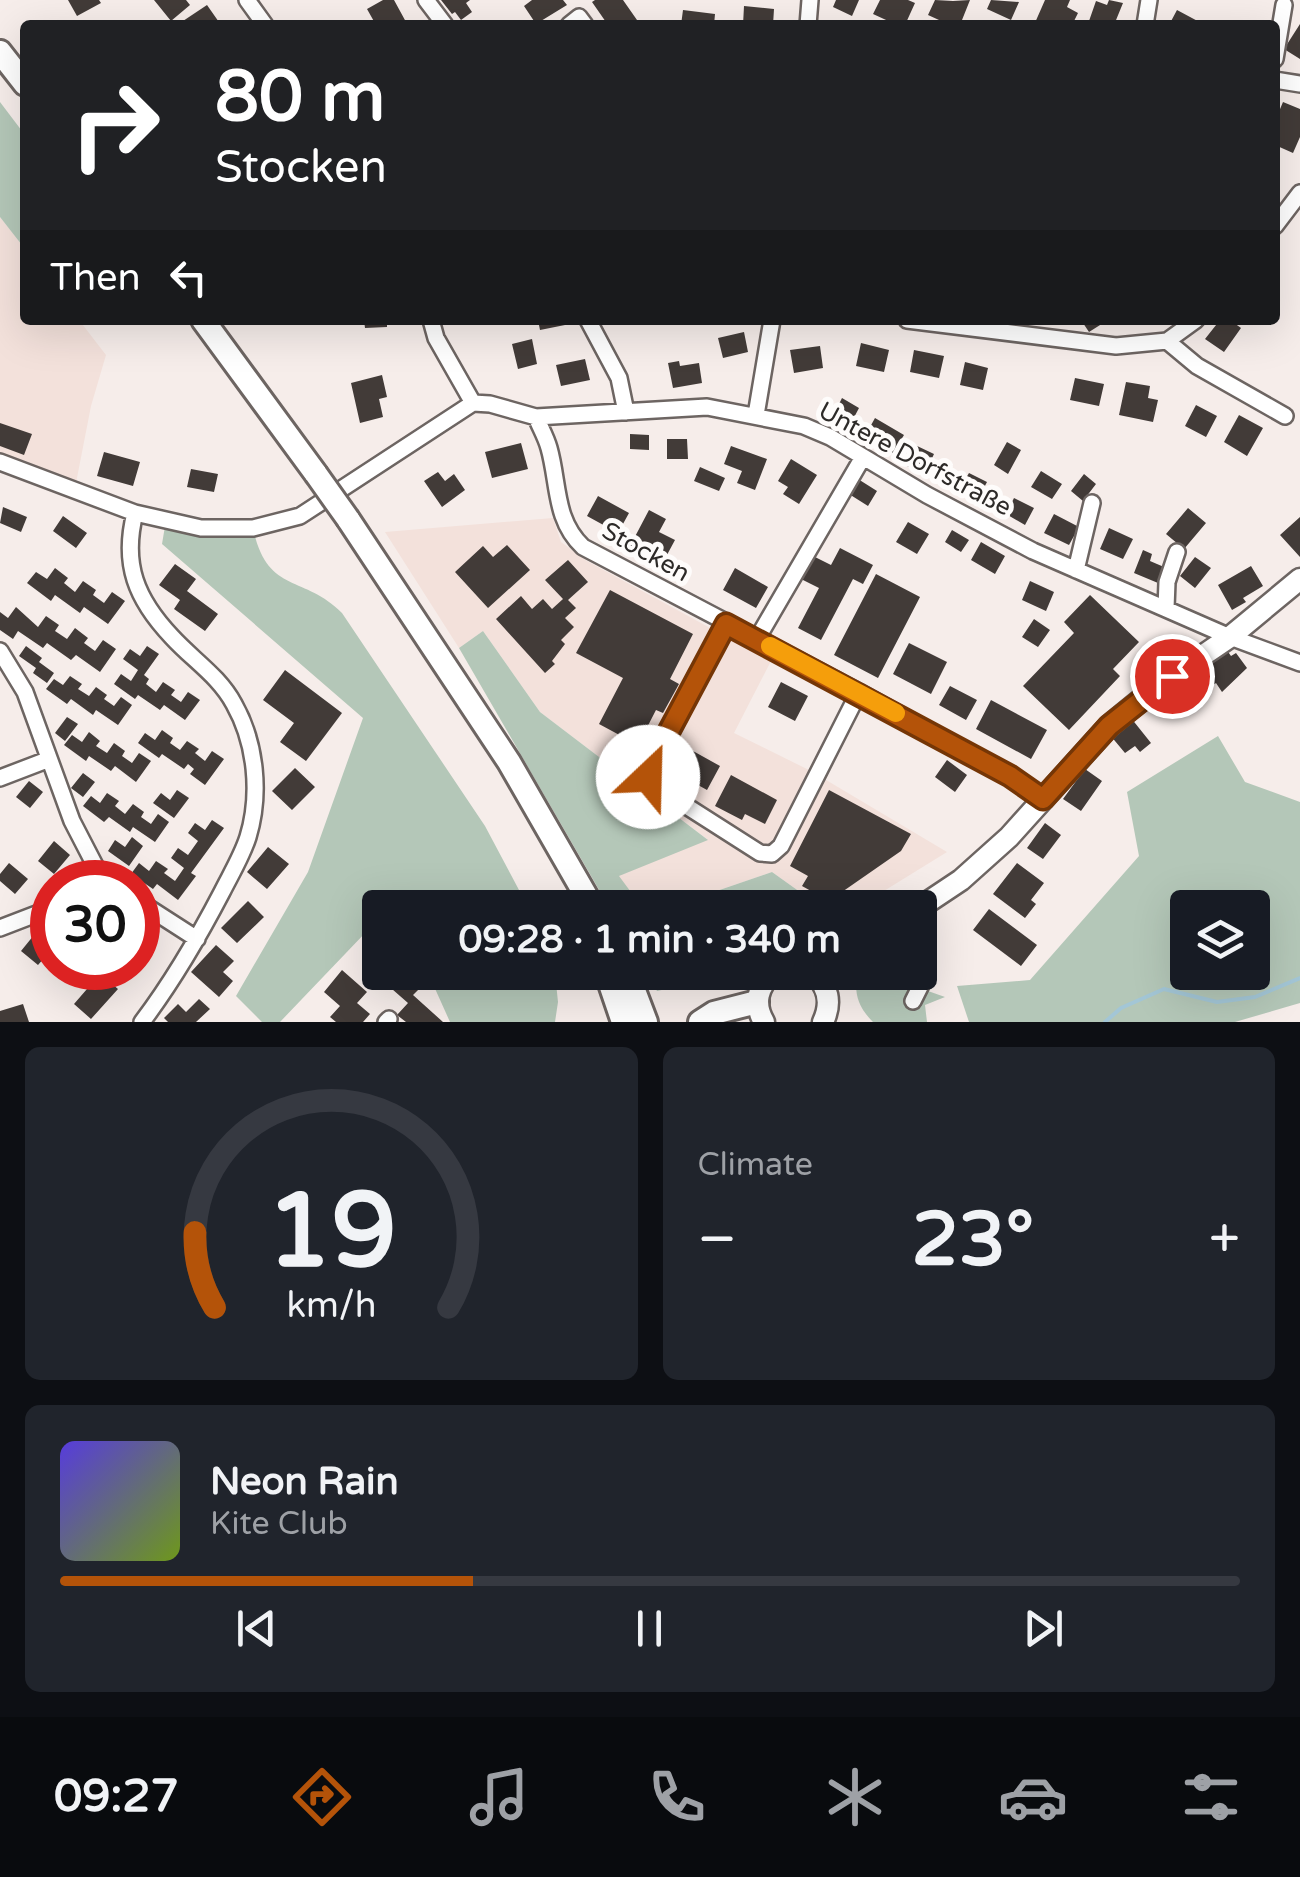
<!DOCTYPE html>
<meta charset="utf-8">
<style>
body{margin:0;font-family:"Varela Round",sans-serif;background:#20242c;color:#f1f3f6;height:100vh;display:flex;flex-direction:column;font-size:38px;white-space:nowrap}
*{box-sizing:border-box;margin:0}
p{font-size:32px;color:#9ea1a6}
.icon{flex:none;width:55px;height:55px;fill:none;stroke:currentColor;stroke-width:2;stroke-linecap:round;stroke-linejoin:round}
.map{position:relative;height:1022px;overflow:hidden}
.sheet{display:flex;flex-direction:column;gap:25px;padding:25px;background:#0d0f14;flex:1}
.sheet>*{flex:none}
.banner{position:absolute;left:20px;top:20px;width:1260px;height:305px;border-radius:10px;box-shadow:0 10px 40px #0002;background:#202124;color:#fff;overflow:hidden}
.tools{position:absolute;left:1170px;top:890px;display:grid;gap:20px}
.tools a{display:grid;place-items:center;width:100px;height:100px;border-radius:10px;background:#171b24;box-shadow:0 10px 40px #0002;font-size:50px}
.speed{position:absolute;left:30px;top:860px;display:flex;gap:20px;font-size:50px;font-weight:700;text-align:center}
.speed>*{display:grid;place-content:center;width:130px;height:130px;border-radius:50%;background:#171b24;box-shadow:0 10px 40px #0002;line-height:1}
.speed .limit{border:15px solid #d22;background:#fff;color:#111}
.pin{position:absolute;display:grid;place-items:center;width:85px;height:85px;color:#fff;margin:-42px;border:5px solid #fff;border-radius:50%;box-shadow:0 2px 10px #0007}
.me{position:absolute;width:110px;margin:-55px;rotate:24deg;stroke-linejoin:round;filter:drop-shadow(0 0 8px #0008)}
.turn{display:flex;align-items:center;gap:35px;height:210px;padding:0 30px;font-size:45px}
.turn .icon{width:130px;height:130px;stroke-width:2.5}
.turn b{display:block;font-size:70px;line-height:85px}
.then{display:flex;align-items:center;height:95px;padding:0 30px;background:#0003;gap:20px;font-size:38px}
.big{font-size:75px;font-weight:700;line-height:1.1}
.sheet .tile{flex:1;display:flex;flex-direction:column;justify-content:center;gap:15px;min-width:0;padding:0 35px;border-radius:15px;background:#20242c}
.sheet .dial{align-items:center;gap:0}
.dial svg{height:260px;overflow:visible;fill:none;stroke:#363941;stroke-width:7;stroke-linecap:round;text-anchor:middle}
.dial text{fill:#f1f3f6;stroke:none}
.song{display:flex;align-items:center;gap:30px}
.cover{width:120px;height:120px;border-radius:15px;background:linear-gradient(135deg,hsl(250 70% 55%),hsl(80 70% 35%))}
.played{height:10px;border-radius:5px;background:linear-gradient(90deg,#b45309 35%,#363941 35%)}
.keys{display:flex;justify-content:space-around;direction:ltr}
.heat{display:flex;justify-content:space-between;align-items:center;font-size:55px;direction:ltr}
.sheet .tiles{flex:1;display:grid;gap:25px;grid-template-columns:1fr 1fr}
.tile:last-child{grid-column:span 2}
.trip{position:absolute;left:362px;top:890px;width:575px;height:100px;border-radius:10px;background:#171b24;box-shadow:0 10px 40px #0002;font-weight:700;line-height:100px;text-align:center}
.tabs{display:flex;height:160px;justify-content:space-around;align-items:center;background:#090b0e;color:#9ea1a6}
.tabs .icon{width:70px;height:70px}
.tabs .on{color:#b45309}
.tabs b{font-size:45px;color:#f1f3f6}
.map>svg:first-child{display:block}
.built{fill:#f3e1db}
.green{fill:#b4c7b8;fill-rule:evenodd}
.lines{fill:none;stroke-linecap:round;stroke-linejoin:round}
.stream{stroke:#a3c6d6;stroke-width:4}
.building{fill:#423b38}
.minor-casing{stroke:#6d6562;stroke-width:20}
.major-casing{stroke:#6d6562;stroke-width:25}
.highway-casing{stroke:#6d6562;stroke-width:28}
.minor{stroke:#fff;stroke-width:15}
.major{stroke:#fff;stroke-width:20}
.highway{stroke:#fff;stroke-width:22}
.highway-bridge-casing{stroke:#6d6562;stroke-width:28;stroke-linecap:butt}
.highway-bridge{stroke:#fff;stroke-width:22}
.route-casing{stroke:#753606;stroke-width:25}
.route{stroke:#b45309;stroke-width:18}
.slow{stroke:#f59e0b;stroke-width:18}
.labels{text-anchor:middle;dominant-baseline:central;stroke-width:10;stroke-linejoin:round;paint-order:stroke}
.street-label{font-size:25px;fill:#2d2a28;stroke:#fefcfb}
</style>
<div class="map">
<svg width="1300" height="1022" viewBox="0 0 1300 1022">
<rect width="100%" height="100%" fill="#f6edea"/>
<path class="built" d="M 0,217 L 25,249 L 25,320 L 79,320 L 106,355 L 91,406 L 76,483 L 0,455 Z
M 553,518 L 561,542 L 587,561 L 771,661 L 734,733 L 811,771 L 947,852 L 858,907 L 821,907 L 772,872 L 670,907 L 642,907 L 618,876 L 707,839 L 540,712 L 483,631 L 459,648 L 385,532 Z"/>
<path class="green" d="M 0,102 L 25,135 L 25,249 L 0,217 Z
M 165,526 L 253,528 C 267,595 304,574 342,613 L 485,826 L 528,907 L 380,908 L 380,939 L 367,931 L 280,1022 L 262,1022 L 236,996 L 308,872 L 363,718 L 162,544 Z
M 483,631 L 540,712 L 708,840 L 619,876 L 642,907 L 609,907 L 459,648 Z
M 1218,736 L 1245,782 L 1300,802 L 1300,1003 L 1235,1022 L 969,1022 L 957,986 L 1030,980 L 1139,856 L 1127,792 ZM 1188,908 L 1252,908 L 1252,972 L 1188,972 Z
M 772,872 L 821,907 L 670,907 Z
M 428,973 L 555,973 L 558,1002 L 555,1022 L 450,1022 Z
M 647,973 L 742,973 L 657,991 Z
M 857,973 L 913,973 L 909,995 L 928,991 L 945,997 L 925,1005 L 927,1022 L 873,1022 C 858,1007 854,994 857,973 Z"/>
<g class="lines">
<path class="stream" d="M 1105,1022 L 1121,1008 L 1164,989 L 1217,1002 L 1255,997 L 1300,978"/>
</g>
<path class="building" d="M 68,0 L 99,0 L 101,3 L 77,16 Z
M 154,0 L 186,0 L 190,5 L 171,21 Z
M 383,0 L 394,0 L 406,22 L 400,25 L 376,25 L 367,9 Z
M 441,0 L 470,0 L 466,3 L 472,12 L 461,20 L 455,12 L 452,14 Z
M 532,0 L 563,0 L 567,5 L 536,24 L 524,6 Z
M 595,0 L 623,0 L 637,20 L 631,25 L 608,25 L 592,2 Z
M 836,0 L 859,0 L 852,16 L 833,7 Z
M 880,0 L 908,0 L 915,3 L 905,25 L 897,25 L 873,14 Z
M 935,0 L 953,1 L 970,0 L 960,25 L 950,25 L 928,15 Z
M 991,0 L 1019,2 L 1011,20 L 987,9 Z
M 1045,0 L 1070,0 L 1067,7 L 1078,13 L 1072,25 L 1034,25 Z
M 1109,0 L 1123,3 L 1114,25 L 1089,21 L 1096,1 L 1107,5 Z
M 207,5 L 221,25 L 181,25 L 180,23 Z
M 744,6 L 774,9 L 773,25 L 743,25 Z
M 683,10 L 715,14 L 714,25 L 681,25 Z
M 1177,10 L 1205,25 L 1169,25 Z
M 1300,24 L 1300,59 L 1284,49 Z
M 1283,102 L 1300,109 L 1300,137 L 1293,153 L 1275,145 L 1275,121 Z
M 364,320 L 387,320 L 387,327 L 365,328 Z
M 538,320 L 570,320 L 570,324 L 540,330 Z
M 1081,320 L 1108,320 L 1089,332 Z
M 1220,320 L 1230,320 L 1241,328 L 1224,352 L 1205,339 Z
M 744,332 L 748,352 L 723,358 L 718,338 Z
M 532,339 L 537,364 L 518,369 L 512,344 Z
M 861,343 L 889,350 L 884,372 L 856,366 Z
M 820,346 L 823,368 L 794,373 L 790,350 Z
M 914,350 L 944,356 L 939,378 L 910,372 Z
M 585,359 L 590,380 L 561,386 L 556,365 Z
M 679,361 L 680,366 L 699,363 L 702,383 L 673,388 L 668,363 Z
M 965,362 L 988,368 L 983,390 L 960,385 Z
M 382,375 L 387,397 L 379,399 L 383,417 L 360,423 L 351,383 Z
M 1075,378 L 1104,384 L 1099,406 L 1070,400 Z
M 1126,382 L 1150,386 L 1148,398 L 1158,400 L 1153,422 L 1119,415 Z
M 842,398 L 859,408 L 850,425 L 833,416 Z
M 1196,405 L 1217,416 L 1206,437 L 1185,426 Z
M 1239,415 L 1263,428 L 1247,456 L 1224,442 Z
M 875,418 L 904,435 L 893,453 L 865,436 Z
M 0,423 L 32,434 L 24,455 L 0,446 Z
M 630,434 L 649,435 L 649,450 L 630,449 Z
M 667,439 L 687,439 L 688,459 L 667,459 Z
M 1007,442 L 1021,450 L 1008,474 L 994,465 Z
M 521,443 L 528,469 L 492,478 L 485,452 Z
M 915,445 L 934,454 L 926,471 L 920,467 L 918,471 L 905,465 Z
M 731,446 L 767,459 L 755,490 L 737,483 L 742,471 L 724,464 Z
M 104,452 L 140,462 L 133,486 L 97,476 Z
M 791,459 L 817,475 L 799,504 L 783,494 L 788,487 L 778,481 Z
M 700,467 L 725,478 L 719,491 L 694,481 Z
M 191,469 L 218,474 L 214,492 L 187,487 Z
M 1041,471 L 1062,484 L 1052,499 L 1031,487 Z
M 438,472 L 445,481 L 454,474 L 465,490 L 442,507 L 424,481 Z
M 969,473 L 987,482 L 978,499 L 959,490 Z
M 1084,474 L 1096,484 L 1083,501 L 1071,491 Z
M 858,479 L 877,491 L 868,506 L 849,494 Z
M 598,496 L 629,513 L 618,533 L 587,516 Z
M 1014,498 L 1034,508 L 1025,525 L 1006,514 Z
M 3,507 L 27,517 L 21,532 L 0,523 Z
M 1188,508 L 1206,523 L 1184,549 L 1166,534 Z
M 649,510 L 666,519 L 659,532 L 675,540 L 661,566 L 629,548 Z
M 1054,514 L 1079,527 L 1069,545 L 1044,533 Z
M 63,516 L 87,533 L 76,548 L 53,531 Z
M 1300,517 L 1300,557 L 1280,535 Z
M 908,522 L 929,534 L 917,554 L 896,542 Z
M 1109,528 L 1133,539 L 1123,559 L 1100,549 Z
M 952,530 L 969,540 L 961,552 L 945,542 Z
M 981,542 L 1005,556 L 995,574 L 971,560 Z
M 507,545 L 530,570 L 488,608 L 455,572 L 483,546 L 493,557 Z
M 840,548 L 873,565 L 863,584 L 853,579 L 821,640 L 798,628 L 819,588 L 801,579 L 813,556 L 831,565 Z
M 1143,550 L 1152,554 L 1150,561 L 1164,567 L 1158,583 L 1134,573 Z
M 1195,557 L 1211,568 L 1195,588 L 1180,576 Z
M 568,560 L 588,582 L 568,600 L 576,608 L 565,618 L 574,627 L 561,640 L 565,644 L 552,661 L 555,664 L 545,673 L 496,619 L 521,596 L 532,609 L 543,599 L 552,609 L 563,599 L 545,580 Z
M 175,564 L 196,579 L 187,591 L 218,614 L 205,631 L 174,609 L 180,600 L 159,585 Z
M 1251,566 L 1263,586 L 1243,598 L 1246,602 L 1232,610 L 1218,585 Z
M 55,568 L 68,578 L 64,583 L 75,592 L 83,581 L 96,590 L 93,595 L 104,603 L 112,592 L 125,601 L 108,624 L 84,607 L 80,613 L 55,595 L 51,601 L 27,583 L 36,572 L 47,579 Z
M 735,568 L 768,587 L 756,608 L 723,590 Z
M 876,574 L 920,597 L 878,678 L 834,655 Z
M 1030,581 L 1054,592 L 1046,611 L 1022,600 Z
M 610,590 L 693,634 L 670,679 L 679,684 L 663,713 L 656,710 L 638,745 L 599,724 L 623,678 L 576,653 Z
M 1090,595 L 1139,642 L 1113,669 L 1120,676 L 1069,730 L 1023,686 L 1074,633 L 1064,622 Z
M 16,607 L 38,627 L 46,616 L 59,625 L 55,631 L 67,639 L 75,628 L 88,638 L 84,643 L 95,651 L 103,640 L 116,649 L 100,672 L 76,655 L 71,660 L 47,643 L 43,648 L 18,631 L 13,639 L 0,630 L 0,612 L 8,618 Z
M 1034,619 L 1050,630 L 1038,647 L 1022,637 Z
M 909,643 L 947,662 L 931,694 L 893,674 Z
M 26,646 L 42,658 L 39,662 L 54,673 L 47,683 L 33,673 L 36,668 L 19,656 Z
M 147,646 L 159,654 L 144,675 L 149,679 L 146,684 L 156,692 L 163,682 L 175,690 L 171,695 L 181,702 L 188,692 L 200,700 L 185,720 L 164,705 L 160,710 L 138,695 L 135,699 L 114,684 L 121,674 L 131,681 L 138,670 L 123,659 L 130,649 L 140,656 Z
M 1226,649 L 1231,656 L 1236,653 L 1247,668 L 1222,692 L 1216,683 L 1203,692 L 1190,675 Z
M 285,670 L 342,713 L 306,761 L 280,742 L 294,723 L 263,700 Z
M 70,676 L 82,684 L 78,689 L 89,696 L 96,687 L 107,695 L 104,699 L 114,706 L 121,697 L 132,705 L 118,725 L 96,710 L 93,715 L 71,699 L 67,704 L 46,689 L 54,679 L 63,685 Z
M 1181,681 L 1191,696 L 1172,710 L 1161,694 Z
M 781,682 L 808,696 L 795,721 L 768,707 Z
M 950,686 L 977,700 L 966,720 L 939,705 Z
M 991,700 L 1047,730 L 1031,759 L 976,729 Z
M 67,717 L 78,724 L 65,741 L 55,733 Z
M 1131,718 L 1151,743 L 1140,752 L 1135,746 L 1125,753 L 1110,735 Z
M 162,730 L 173,738 L 170,743 L 180,750 L 187,741 L 199,749 L 195,753 L 205,761 L 212,751 L 224,759 L 205,785 L 190,774 L 194,769 L 188,764 L 184,769 L 162,754 L 159,758 L 138,743 L 145,733 L 155,740 Z
M 89,732 L 100,741 L 96,746 L 107,753 L 114,743 L 125,751 L 122,756 L 132,763 L 139,753 L 151,761 L 136,782 L 115,766 L 111,771 L 89,756 L 86,761 L 64,745 L 72,735 L 82,742 Z
M 684,746 L 720,766 L 707,790 L 671,770 Z
M 947,760 L 967,775 L 955,792 L 935,777 Z
M 295,768 L 315,787 L 292,810 L 272,791 Z
M 1085,769 L 1102,781 L 1081,811 L 1063,799 Z
M 83,773 L 95,782 L 83,797 L 71,788 Z
M 731,775 L 777,800 L 765,824 L 745,814 L 742,820 L 715,806 Z
M 29,781 L 43,792 L 30,808 L 16,797 Z
M 177,790 L 189,798 L 174,818 L 153,803 L 161,793 L 170,800 Z
M 829,790 L 911,834 L 901,851 L 829,901 L 802,886 L 808,876 L 790,866 Z
M 107,793 L 119,801 L 115,806 L 125,814 L 133,804 L 144,812 L 141,817 L 151,824 L 158,814 L 169,822 L 155,842 L 133,827 L 130,832 L 109,817 L 104,822 L 83,806 L 91,796 L 100,803 Z
M 212,820 L 224,828 L 191,873 L 196,876 L 178,900 L 157,884 L 153,889 L 131,874 L 139,863 L 149,871 L 156,861 L 168,869 L 164,873 L 175,881 L 184,868 L 171,858 L 178,848 L 188,855 L 198,841 L 188,833 L 195,823 L 205,830 Z
M 1045,823 L 1061,835 L 1043,859 L 1027,848 Z
M 132,837 L 143,846 L 129,866 L 108,851 L 115,840 L 125,847 Z
M 54,841 L 70,855 L 54,874 L 38,861 Z
M 268,847 L 289,864 L 267,889 L 247,872 Z
M 9,863 L 28,879 L 15,894 L 0,881 L 0,874 Z
M 1017,863 L 1044,883 L 1031,900 L 1036,904 L 1025,918 L 993,894 Z
M 248,901 L 264,917 L 237,943 L 221,928 Z
M 989,909 L 1037,945 L 1021,966 L 973,930 Z
M 34,935 L 51,950 L 38,965 L 21,951 Z
M 142,942 L 154,952 L 138,973 L 138,948 Z
M 216,945 L 234,961 L 223,972 L 233,981 L 219,997 L 191,972 Z
M 342,970 L 367,992 L 357,1003 L 370,1014 L 363,1022 L 336,1022 L 330,1017 L 340,1006 L 324,992 Z
M 379,972 L 411,972 L 424,984 L 413,995 L 443,1022 L 406,1022 L 397,1015 L 408,1003 L 376,975 Z
M 100,974 L 118,989 L 91,1019 L 74,1004 Z
M 199,999 L 210,1009 L 196,1022 L 168,1022 L 164,1018 L 178,1004 L 186,1012 Z
M 23,1004 L 29,1022 L 0,1022 L 0,1011 Z"/>
<g class="lines">
<g class="minor-casing">
<path id="minor" d="M 247,0 L 265,25
M 426,0 L 445,25
M 569,25 L 579,17 L 585,25
M 808,25 L 810,0
M 1145,25 L 1149,0
M 1275,59 L 1284,5
M 1275,80 L 1300,84
M 1275,226 L 1300,193
M 431,320 L 436,338 L 473,403
M 588,320 L 619,378 L 626,412
M 907,320 L 1116,346 L 1167,341 L 1196,320
M 1167,341 L 1197,366 L 1285,416
M 473,403 L 490,404 L 536,417 L 707,407 L 804,426 L 830,437 L 927,495 L 1033,551 L 1230,637 L 1300,663
M 756,415 L 772,320
M 536,417 C 540,427 546,437 549,448 C 559,483 554,520 583,547 L 859,692 L 1010,776 L 1043,799
M 0,462 L 135,513 L 201,528 L 253,528 L 300,516 L 473,403
M 135,513 C 122,564 136,599 172,637 C 193,660 219,676 234,704 C 256,743 261,794 248,837 C 242,856 231,874 222,892 C 198,938 173,981 142,1022
M 1076,570 L 1092,503
M 1166,608 L 1167,582 L 1177,552
M 726,623 L 651,765 L 648,777 L 655,786 L 760,853 L 772,854 L 781,846 L 859,692
M 757,639 L 863,457
M 0,651 L 25,692 L 72,821 L 102,879 L 108,882
M 0,778 L 47,760
M 138,901 L 197,939
M 0,928 L 52,908
M 913,1001 L 921,985 L 920,964
M 386,1022 L 389,1019"/>
</g>
<g class="major-casing">
<path id="major" d="M 919,908 L 961,880 L 1009,837 L 1109,726 L 1158,686 L 1230,637 L 1300,579
M 812,972 C 829,986 832,1003 823,1022
M 764,1022 C 753,1003 758,987 773,972"/>
</g>
<g class="highway-casing">
<path id="highway" d="M 0,52 L 25,84
M 203,320 L 316,474
M 348,519 L 509,762 L 593,908
M 606,972 L 623,1022
M 627,972 L 646,1022
M 700,1022 L 714,1013 L 757,1002"/>
</g>
<use href="#minor" class="minor"/>
<use href="#major" class="major"/>
<use href="#highway" class="highway"/>
<g class="highway-bridge-casing">
<path id="highway-bridge" d="M 316,474 L 348,519"/>
</g>
<use href="#highway-bridge" class="highway-bridge"/>
</g>
<g class="lines">
<g class="route-casing">
<path id="route" d="M 648,777 L 651,765 L 726,624 L 1010,776 L 1043,799 L 1109,726 L 1172,676"/>
</g>
<use href="#route" class="route"/>
<path class="slow" d="M 770,646 L 896,713"/>
</g>
<g class="labels">
<g class="street-label">
<text transform="translate(915 459) rotate(28)">Untere Dorfstraße</text>
<text transform="translate(646 552) rotate(29)">Stocken</text>
</g>
</g>
</svg>
<div class="tools">
<a><svg class="icon" aria-label="layers" viewBox="0 0 24 24"><path d="M12 4l9 5-9 5-9-5zM3 14l9 5 9-5"/></svg></a>
</div>
<div class="speed"><div class="limit">30</div></div>
<div class="pin" style="left:1172px;top:676px;background:#d93025"><svg class="icon" aria-label="arrive" viewBox="0 0 24 24"><path d="M6 21V4h12l-3 4 3 4H6"/></svg></div>
<svg class="me" style="left:648px;top:777px" viewBox="-20 -20 40 40"><circle r="19" fill="#fff"/><path d="M0-13L10 11 0 6-10 11z" fill="#b45309"/></svg>
<div class="trip">09:28 · 1 min · 340 m</div>
<div class="banner">
<div class="turn"><svg class="icon" aria-label="right" viewBox="0 0 24 24"><path d="M7 20v-9h11M14 6l5 5-5 5"/></svg><div><b>80 m</b>Stocken</div></div>
<div class="then">Then<svg class="icon" aria-label="left" viewBox="0 0 24 24"><path d="M17 20v-9H6M10 6l-5 5 5 5"/></svg></div>
</div>
</div>
<section class="sheet">
<div class="tiles">
<div class="tile dial"><svg viewBox="0 0 100 80">
<path d="M14 69A42 42 0 1 1 86 69"/>
<path d="M14 69A42 42 0 0 1 8 46" stroke="#b45309"/>
<text x="50" y="56" font-size="32" font-weight="700">19</text>
<text x="50" y="72" font-size="11">km/h</text>
</svg></div>
<div class="tile"><p>Climate</p>
<div class="heat"><a>−</a><b class="big">23°</b><a>+</a></div>
</div>
<div class="tile">
<div class="song"><i class="cover"></i><div><b>Neon Rain</b><p>Kite Club</p></div></div>
<div class="played"></div>
<div class="keys"><svg class="icon" aria-label="previous" viewBox="0 0 24 24"><path d="M18 5L8 12l10 7zM5 5v14"/></svg><svg class="icon" aria-label="pause" viewBox="0 0 24 24"><path d="M8 5v14M16 5v14"/></svg><svg class="icon" aria-label="next" viewBox="0 0 24 24"><path d="M6 5l10 7-10 7zM19 5v14"/></svg></div>
</div>
</div>
</section>
<nav class="tabs">
<b>09:27</b>
<svg class="icon on" aria-label="directions" viewBox="0 0 24 24"><path d="M12 3l9 9-9 9-9-9zM9 14v-3h6M13 9l2 2-2 2"/></svg>
<svg class="icon" aria-label="music" viewBox="0 0 24 24"><path d="M9 18V5l10-2v13"/><circle cx="6" cy="18" r="3"/><circle cx="16" cy="16" r="3"/></svg>
<svg class="icon" aria-label="phone" viewBox="0 0 24 24"><path d="M5 4h4l2 5-3 2q2 4 5 5l2-3 5 2v4C11 20 4 13 5 4z"/></svg>
<svg class="icon" aria-label="climate" viewBox="0 0 24 24"><path d="M12 3v18M4 7l16 10M4 17L20 7"/></svg>
<svg class="icon" aria-label="car" viewBox="0 0 24 24"><path d="M5 17H2v-5l4-1 3-4h7l3 4 3 1v5h-3M9 17h6M6 11h13"/><circle cx="7" cy="17" r="2"/><circle cx="17" cy="17" r="2"/></svg>
<svg class="icon" aria-label="filters" viewBox="0 0 24 24"><path d="M4 7h16M4 17h16"/><circle cx="9" cy="7" r="2"/><circle cx="15" cy="17" r="2"/></svg>
</nav>
